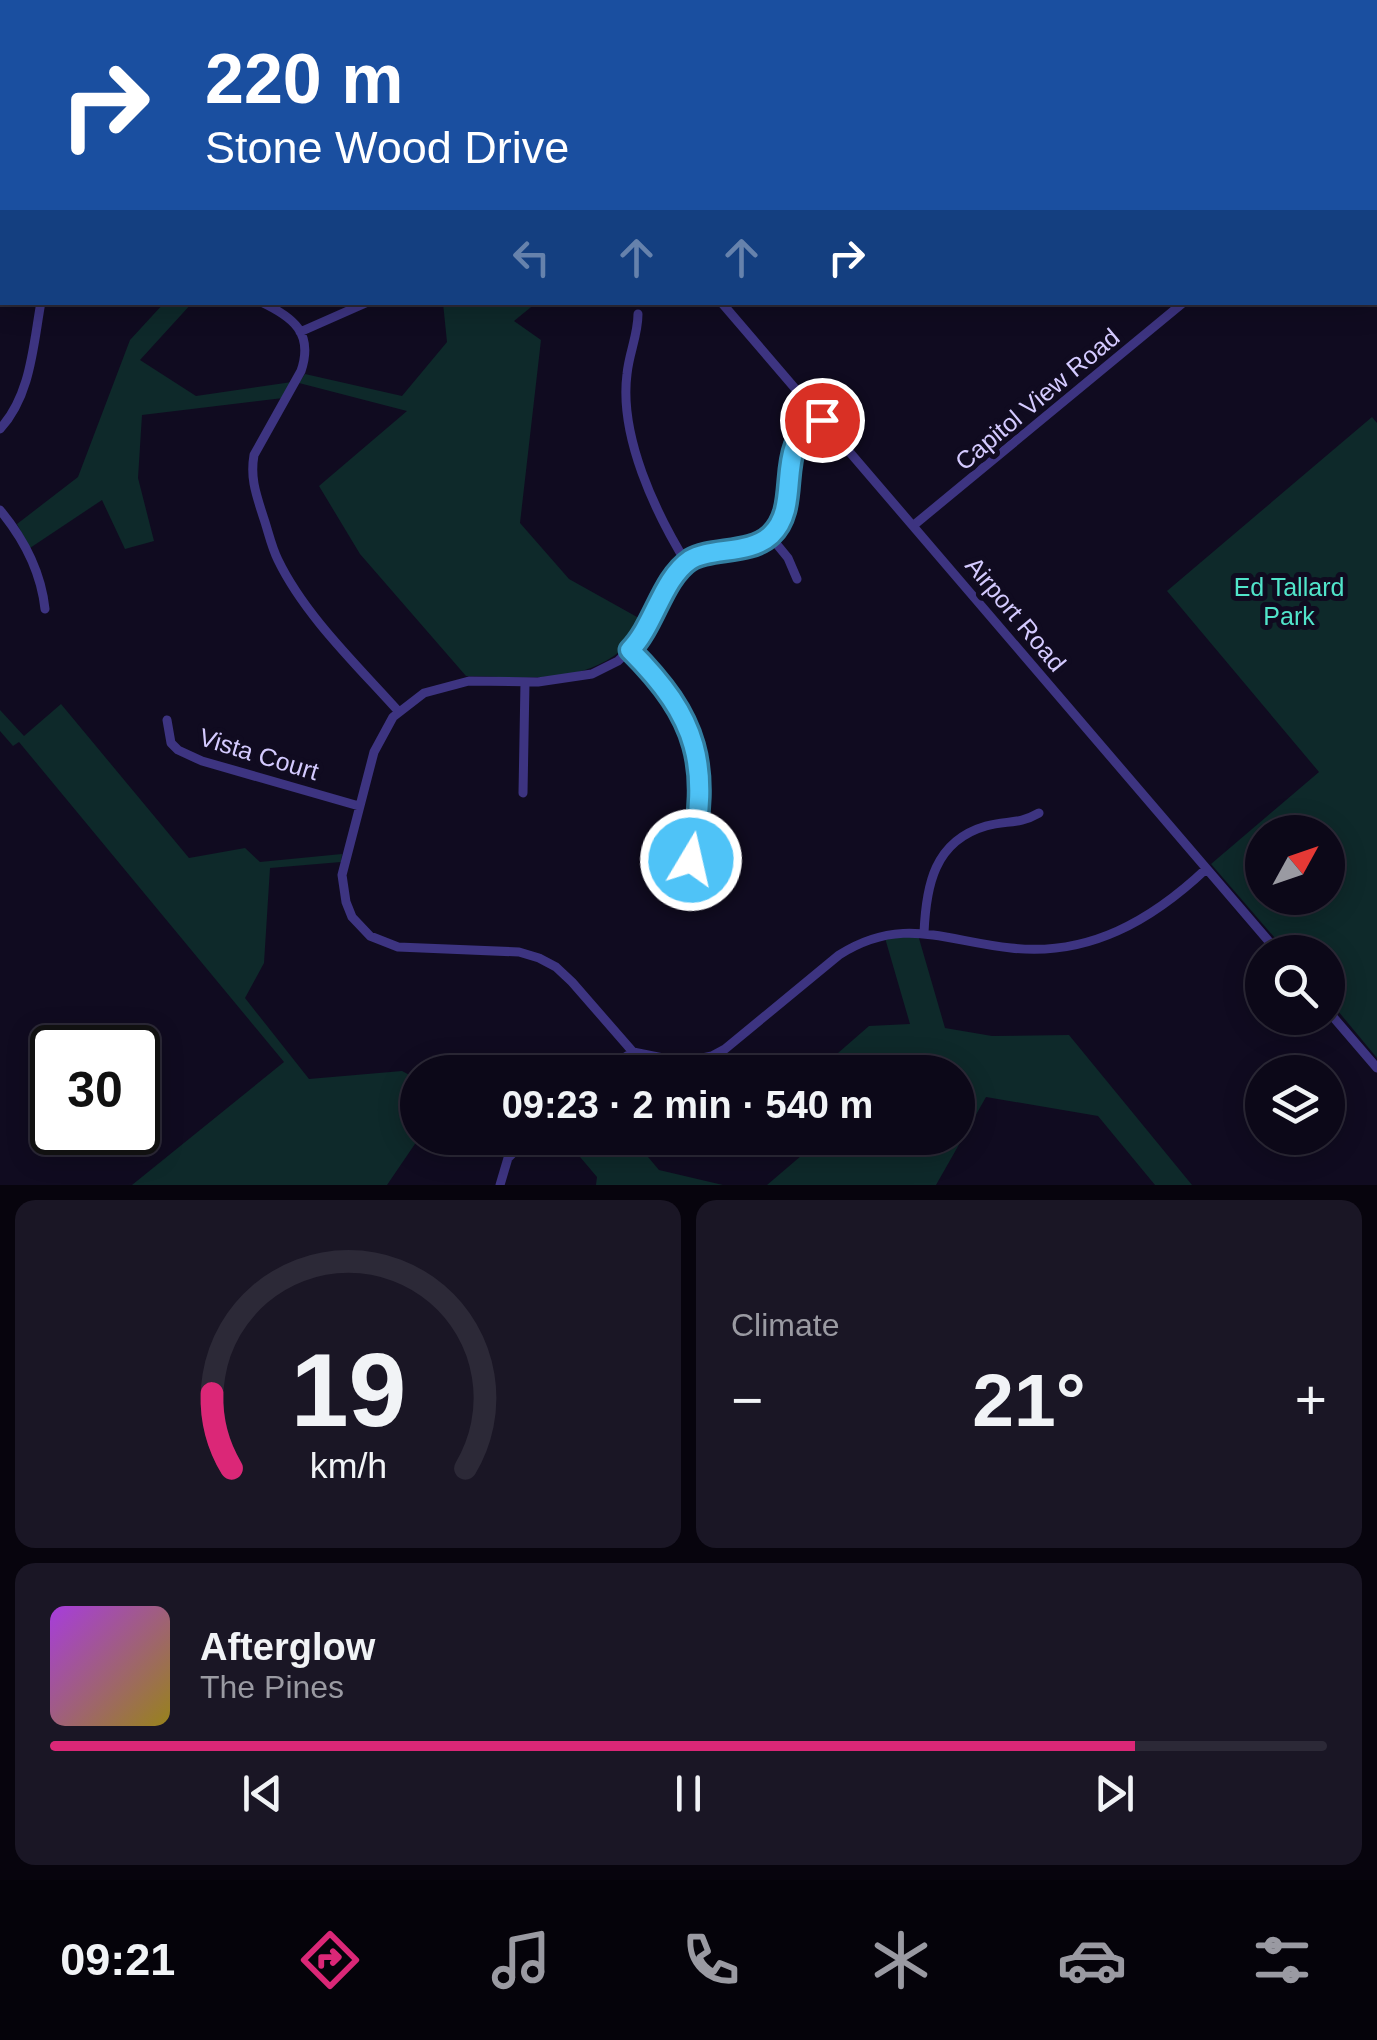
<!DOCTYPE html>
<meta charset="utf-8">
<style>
body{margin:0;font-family:Helvetica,sans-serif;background:#1a1625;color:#f1f3f6;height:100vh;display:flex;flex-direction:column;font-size:38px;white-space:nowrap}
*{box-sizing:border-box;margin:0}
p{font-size:32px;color:#9a9aa2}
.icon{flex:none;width:55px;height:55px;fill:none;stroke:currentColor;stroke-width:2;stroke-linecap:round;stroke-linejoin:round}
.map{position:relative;height:1185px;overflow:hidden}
.drawer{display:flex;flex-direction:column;gap:15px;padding:15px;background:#07040d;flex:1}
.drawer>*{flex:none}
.top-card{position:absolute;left:0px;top:0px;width:1378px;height:305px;box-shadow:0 5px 25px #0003,0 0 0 2px #2c2937;background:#1a4fa0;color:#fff;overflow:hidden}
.needle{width:65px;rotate:50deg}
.buttons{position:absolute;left:1245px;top:815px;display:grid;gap:20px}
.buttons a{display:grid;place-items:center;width:100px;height:100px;border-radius:50%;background:#0c0818;box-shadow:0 5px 25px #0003,0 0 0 2px #2c2937;font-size:50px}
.speed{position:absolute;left:30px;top:1025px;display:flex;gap:20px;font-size:50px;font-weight:700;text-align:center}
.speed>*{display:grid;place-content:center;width:130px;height:130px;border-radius:50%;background:#0c0818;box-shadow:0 5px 25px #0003,0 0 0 2px #2c2937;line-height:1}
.speed .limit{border:5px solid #111;border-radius:15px;background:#fff;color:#111}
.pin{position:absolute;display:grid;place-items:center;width:85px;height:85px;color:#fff;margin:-42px;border:5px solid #fff;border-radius:50%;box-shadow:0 2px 10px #0007}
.me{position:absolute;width:110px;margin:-55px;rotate:9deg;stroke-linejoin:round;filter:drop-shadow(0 0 8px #0008)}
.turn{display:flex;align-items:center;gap:35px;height:210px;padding:0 40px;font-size:45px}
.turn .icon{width:130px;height:130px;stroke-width:2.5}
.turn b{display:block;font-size:70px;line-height:85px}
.lanes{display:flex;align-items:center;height:95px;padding:0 40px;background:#0003;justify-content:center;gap:50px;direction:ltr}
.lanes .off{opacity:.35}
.big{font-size:75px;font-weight:700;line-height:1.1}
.drawer .card{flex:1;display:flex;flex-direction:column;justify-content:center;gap:15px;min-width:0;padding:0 35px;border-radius:20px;background:#1a1625}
.drawer .dial{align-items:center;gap:0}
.dial svg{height:260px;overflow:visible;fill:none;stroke:#2c2937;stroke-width:7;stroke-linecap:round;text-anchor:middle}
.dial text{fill:#f1f3f6;stroke:none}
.song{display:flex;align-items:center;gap:30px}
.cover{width:120px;height:120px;border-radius:15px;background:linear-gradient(135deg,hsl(280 70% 55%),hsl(50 70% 35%))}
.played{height:10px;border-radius:5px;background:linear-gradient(90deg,#db2777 85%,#2c2937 85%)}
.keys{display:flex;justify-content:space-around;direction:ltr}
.heat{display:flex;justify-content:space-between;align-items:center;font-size:55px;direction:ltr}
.drawer .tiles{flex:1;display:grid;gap:15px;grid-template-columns:1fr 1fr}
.card:last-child{grid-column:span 2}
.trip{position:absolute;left:400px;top:1055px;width:575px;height:100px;border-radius:50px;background:#0c0818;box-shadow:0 5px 25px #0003,0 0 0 2px #2c2937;font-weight:700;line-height:100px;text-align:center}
.tab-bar{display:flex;height:160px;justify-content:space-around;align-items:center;background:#05030a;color:#9a9aa2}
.tab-bar .icon{width:70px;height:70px}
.tab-bar .on{color:#db2777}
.tab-bar b{font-size:45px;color:#f1f3f6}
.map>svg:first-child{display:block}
.green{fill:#0e292a;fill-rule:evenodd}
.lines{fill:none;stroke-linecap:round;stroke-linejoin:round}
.minor{stroke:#3d3481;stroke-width:9}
.route-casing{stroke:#337fa1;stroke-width:25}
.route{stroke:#4fc3f7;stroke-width:18}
.labels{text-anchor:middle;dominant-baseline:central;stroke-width:10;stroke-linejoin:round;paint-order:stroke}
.street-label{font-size:25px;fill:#d4caff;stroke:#100b20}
.park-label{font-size:25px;fill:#51e4ca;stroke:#100b20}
</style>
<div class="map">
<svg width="1377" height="1185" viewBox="0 0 1377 1185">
<rect width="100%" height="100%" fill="#100b20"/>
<path class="green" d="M 164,303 L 192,303 L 140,360 L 196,396 L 292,382 L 283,398 L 142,415 L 138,478 L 154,541 L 125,549 L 102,500 L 30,548 L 17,524 L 78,477 L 130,340 Z
M 443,303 L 536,303 L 514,321 L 541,340 L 520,523 L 569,579 L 646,622 C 602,689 537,677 466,676 L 360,554 L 319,486 L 407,411 L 299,383 L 305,374 L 402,396 L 447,342 Z
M 1372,417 L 1377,423 L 1377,1058 L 1328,999 L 1328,952 L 1287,952 L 1211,864 L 1319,772 L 1167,591 ZM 1328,832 L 1328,898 L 1262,898 L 1262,832 Z
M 61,704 L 189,858 L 245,848 L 260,862 L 342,854 L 341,862 L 270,868 L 264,963 L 245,998 L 309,1079 L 402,1071 L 417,1079 L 419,1138 L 387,1185 L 132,1185 L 284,1062 L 19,742 L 13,746 L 0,731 L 0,710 L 24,736 Z
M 918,935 L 945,1028 L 992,1036 L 1069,1035 L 1192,1185 L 1155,1185 L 1098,1116 L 986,1097 L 936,1185 L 767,1185 L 822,1138 L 958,1138 L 958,1072 L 841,1072 L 830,1060 L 869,1026 L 910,1024 L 885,938 Z
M 564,1138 L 632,1138 L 659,1170 L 723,1185 L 596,1185 L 597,1177 Z"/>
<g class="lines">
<path class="minor" d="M 66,2 L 67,0
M 464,2 L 467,0
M 0,72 L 2,70
M 0,92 L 2,95
M 1375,144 L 1377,142
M 261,302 C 293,317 314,333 301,371 L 254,455 C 250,478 256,494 263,516 C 268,530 271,546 278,560 C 305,616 358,666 399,712
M 721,302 L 1278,952
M 638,314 C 638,335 629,353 627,374 C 619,436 655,512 687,564
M 300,332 L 368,302
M 823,419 L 795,445 L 784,517 L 769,537 L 744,548 L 689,561 L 672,581 L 641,639 L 618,661 L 592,674 L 538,682 L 469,681 L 424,693 L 393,717 L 374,752 L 342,875 L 346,902 L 352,917 L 370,936 L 398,947 L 519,952 L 539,958 L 556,967 L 572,982 L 633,1052 L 683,1062 L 712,1056 L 725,1049 L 839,955 C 902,915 944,941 1011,948 C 1089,957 1152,920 1206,869
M 0,429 C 31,395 33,346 41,302
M 0,510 C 24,539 41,572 45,609
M 914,525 L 1184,302
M 770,536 L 788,558 L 797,579
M 630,650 C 649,671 672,692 684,718 C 700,751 713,853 675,873 L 653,874
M 167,720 L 171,743 L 178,750 L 202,761 L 359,806
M 523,793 L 525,682
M 924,933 C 926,886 934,841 986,826 C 1007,820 1018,825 1039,813
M 1328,1011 L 1377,1068
M 712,1056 L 724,1072
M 602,1072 L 633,1052
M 500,1185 L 508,1158 L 528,1138"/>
</g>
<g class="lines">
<g class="route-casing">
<path id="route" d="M 691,860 C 710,765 699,719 630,650 C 654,626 662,579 690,560 C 711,547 750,555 771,535 C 795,512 784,475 795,446 C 799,435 814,427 822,420"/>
</g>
<use href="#route" class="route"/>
</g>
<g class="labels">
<g class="street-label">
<text transform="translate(1037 399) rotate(-40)">Capitol View Road</text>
<text transform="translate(1016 614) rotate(50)">Airport Road</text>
<text transform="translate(259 754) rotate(17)">Vista Court</text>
</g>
<g class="park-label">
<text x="1289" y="587">Ed Tallard<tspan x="1289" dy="29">Park</tspan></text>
</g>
</g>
</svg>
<div class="buttons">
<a><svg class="needle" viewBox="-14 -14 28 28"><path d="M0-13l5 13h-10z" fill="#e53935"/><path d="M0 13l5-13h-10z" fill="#9a9aa2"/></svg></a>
<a><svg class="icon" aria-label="search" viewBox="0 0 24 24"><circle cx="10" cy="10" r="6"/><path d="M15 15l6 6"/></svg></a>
<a><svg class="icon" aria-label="layers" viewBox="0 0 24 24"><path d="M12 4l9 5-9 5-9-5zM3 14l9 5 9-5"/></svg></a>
</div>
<div class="speed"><div class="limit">30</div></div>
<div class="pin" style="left:822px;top:420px;background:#d93025"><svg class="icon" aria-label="arrive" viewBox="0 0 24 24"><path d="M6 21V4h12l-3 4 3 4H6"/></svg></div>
<svg class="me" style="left:691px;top:860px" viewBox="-20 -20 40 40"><circle r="17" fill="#4fc3f7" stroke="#fff" stroke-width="3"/><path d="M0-11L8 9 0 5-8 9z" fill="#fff"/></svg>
<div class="trip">09:23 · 2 min · 540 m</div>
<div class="top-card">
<div class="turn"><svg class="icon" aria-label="right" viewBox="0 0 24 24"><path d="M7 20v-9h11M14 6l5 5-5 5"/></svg><div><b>220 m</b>Stone Wood Drive</div></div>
<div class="lanes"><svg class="icon off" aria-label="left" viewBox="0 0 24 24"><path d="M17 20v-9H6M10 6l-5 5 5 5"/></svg><svg class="icon off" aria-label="ahead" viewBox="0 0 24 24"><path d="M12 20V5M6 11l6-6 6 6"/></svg><svg class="icon off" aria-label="ahead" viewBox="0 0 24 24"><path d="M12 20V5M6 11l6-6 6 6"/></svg><svg class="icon" aria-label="right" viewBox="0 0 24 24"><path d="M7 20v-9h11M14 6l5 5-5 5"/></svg></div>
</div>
</div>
<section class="drawer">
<div class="tiles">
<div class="card dial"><svg viewBox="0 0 100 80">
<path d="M14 69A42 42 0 1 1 86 69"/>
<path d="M14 69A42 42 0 0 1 8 46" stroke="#db2777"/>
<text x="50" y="56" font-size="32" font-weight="700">19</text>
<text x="50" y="72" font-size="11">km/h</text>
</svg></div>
<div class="card"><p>Climate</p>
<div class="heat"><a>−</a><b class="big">21°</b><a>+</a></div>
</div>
<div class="card">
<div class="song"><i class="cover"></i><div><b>Afterglow</b><p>The Pines</p></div></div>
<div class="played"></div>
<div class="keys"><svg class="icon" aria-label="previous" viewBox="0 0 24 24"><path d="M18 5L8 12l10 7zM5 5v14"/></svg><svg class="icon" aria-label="pause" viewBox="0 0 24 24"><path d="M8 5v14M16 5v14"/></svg><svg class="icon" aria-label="next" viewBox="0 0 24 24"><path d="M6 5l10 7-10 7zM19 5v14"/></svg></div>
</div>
</div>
</section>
<nav class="tab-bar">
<b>09:21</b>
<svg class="icon on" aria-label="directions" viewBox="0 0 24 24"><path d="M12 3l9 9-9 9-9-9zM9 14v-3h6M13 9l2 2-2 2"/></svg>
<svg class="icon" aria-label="music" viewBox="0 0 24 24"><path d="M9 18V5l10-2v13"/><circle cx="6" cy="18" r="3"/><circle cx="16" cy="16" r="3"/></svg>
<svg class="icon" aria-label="phone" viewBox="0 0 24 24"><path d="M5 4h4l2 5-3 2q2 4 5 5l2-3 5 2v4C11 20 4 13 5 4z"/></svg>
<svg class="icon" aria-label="climate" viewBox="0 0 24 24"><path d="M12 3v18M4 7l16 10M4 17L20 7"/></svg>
<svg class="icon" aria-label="car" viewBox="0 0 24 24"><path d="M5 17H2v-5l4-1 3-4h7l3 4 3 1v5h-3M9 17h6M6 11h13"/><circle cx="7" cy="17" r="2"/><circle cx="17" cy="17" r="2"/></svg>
<svg class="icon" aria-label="filters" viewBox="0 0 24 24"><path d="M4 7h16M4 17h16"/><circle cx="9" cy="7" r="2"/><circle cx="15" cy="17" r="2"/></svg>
</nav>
